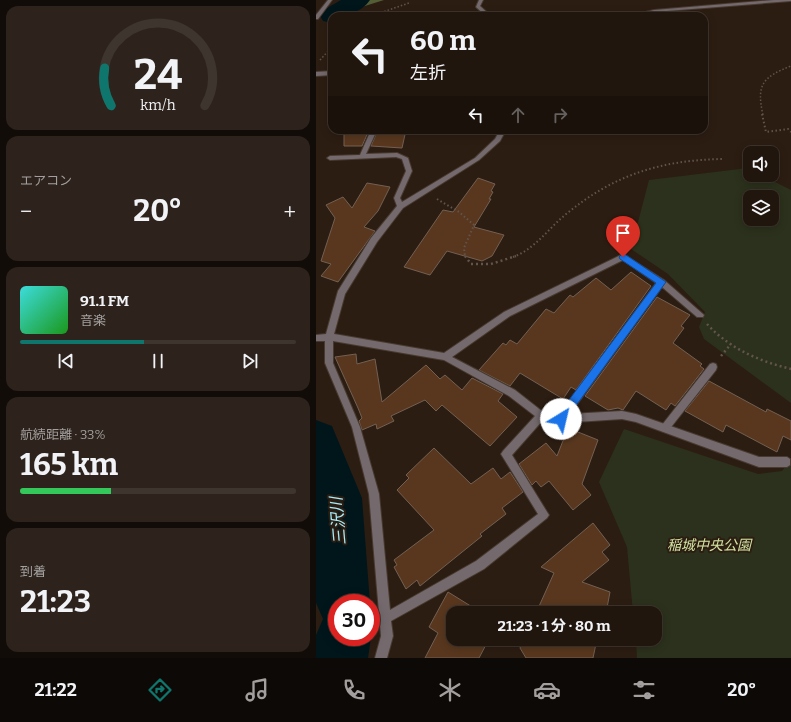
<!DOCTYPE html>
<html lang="ja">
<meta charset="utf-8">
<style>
body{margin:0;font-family:Bitter,"Noto Sans JP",serif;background:#2d231c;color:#f1f3f6;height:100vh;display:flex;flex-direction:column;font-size:15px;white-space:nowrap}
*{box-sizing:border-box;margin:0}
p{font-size:13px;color:#a29f9e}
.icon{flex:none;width:22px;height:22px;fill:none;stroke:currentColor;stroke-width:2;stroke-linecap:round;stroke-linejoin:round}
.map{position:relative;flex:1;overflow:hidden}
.side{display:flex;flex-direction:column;gap:6px;padding:6px;background:#120c08;width:316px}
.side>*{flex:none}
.banner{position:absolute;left:12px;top:12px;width:380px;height:122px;border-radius:12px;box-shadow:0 2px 10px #0003,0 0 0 1px #3e352e;background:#21160e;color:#f1f3f6;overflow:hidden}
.buttons{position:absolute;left:427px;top:146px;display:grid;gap:8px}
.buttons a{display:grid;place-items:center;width:36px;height:36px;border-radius:8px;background:#21160e;box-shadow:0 2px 10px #0003,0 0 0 1px #3e352e;font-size:20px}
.speed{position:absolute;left:12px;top:594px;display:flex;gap:8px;font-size:20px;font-weight:700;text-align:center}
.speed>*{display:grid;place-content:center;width:52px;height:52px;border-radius:50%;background:#21160e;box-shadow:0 2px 10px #0003,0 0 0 1px #3e352e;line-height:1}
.speed .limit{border:6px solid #d22;background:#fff;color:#111}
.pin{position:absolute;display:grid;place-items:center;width:34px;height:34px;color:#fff;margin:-41px -17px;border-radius:50% 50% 50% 0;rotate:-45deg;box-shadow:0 0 4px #0007}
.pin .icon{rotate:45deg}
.me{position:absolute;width:44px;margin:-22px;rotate:36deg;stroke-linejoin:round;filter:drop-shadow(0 0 3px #0008)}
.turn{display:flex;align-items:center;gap:14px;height:84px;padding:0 16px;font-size:18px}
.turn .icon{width:52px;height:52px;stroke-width:2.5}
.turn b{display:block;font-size:28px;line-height:34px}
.lanes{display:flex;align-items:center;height:38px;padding:0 16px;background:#0003;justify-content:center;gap:20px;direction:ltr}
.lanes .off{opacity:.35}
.big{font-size:30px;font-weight:700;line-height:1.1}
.side .tile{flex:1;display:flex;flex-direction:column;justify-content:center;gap:6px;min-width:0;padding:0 14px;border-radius:12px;background:#2d231c}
.side .dial{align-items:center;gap:0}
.dial svg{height:104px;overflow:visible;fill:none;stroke:#3e352e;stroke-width:7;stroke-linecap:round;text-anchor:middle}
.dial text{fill:#f1f3f6;stroke:none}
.song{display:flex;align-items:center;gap:12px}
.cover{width:48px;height:48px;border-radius:6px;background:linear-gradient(135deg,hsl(180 70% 55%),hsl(120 70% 35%))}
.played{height:4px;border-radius:2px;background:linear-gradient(90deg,#0f766e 45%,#3e352e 45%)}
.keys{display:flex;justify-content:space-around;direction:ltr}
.heat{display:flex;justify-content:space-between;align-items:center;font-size:22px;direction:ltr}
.charge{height:6px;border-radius:3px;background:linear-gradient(90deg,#34c759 33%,#3e352e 0)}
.trip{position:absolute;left:130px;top:606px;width:216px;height:40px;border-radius:12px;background:#21160e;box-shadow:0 2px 10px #0003,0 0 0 1px #3e352e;font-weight:700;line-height:40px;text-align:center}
.menu{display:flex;height:64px;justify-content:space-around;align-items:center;background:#0d0906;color:#a29f9e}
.menu .icon{width:28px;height:28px}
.menu .current{color:#0f766e}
.menu b{font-size:18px;color:#f1f3f6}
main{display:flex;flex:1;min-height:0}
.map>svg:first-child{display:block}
.green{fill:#2b311c;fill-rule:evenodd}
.forest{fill:#535e37}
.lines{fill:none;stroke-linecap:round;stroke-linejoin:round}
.river{fill:#00161b;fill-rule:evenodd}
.building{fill:#58371e;stroke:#736053}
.service-casing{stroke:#483a30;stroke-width:2}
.minor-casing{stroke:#483a30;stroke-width:2}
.tertiary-casing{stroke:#483a30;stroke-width:2}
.path-far2{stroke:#62544b;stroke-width:1.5;stroke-dasharray:1.5 2;stroke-linecap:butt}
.path-far1{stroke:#62544b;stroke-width:2;stroke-dasharray:1.5 2.5;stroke-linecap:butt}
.path{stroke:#62544b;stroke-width:2.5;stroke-dasharray:2 3;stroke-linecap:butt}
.service{fill:#746a6d;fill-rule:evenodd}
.minor{fill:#746a6d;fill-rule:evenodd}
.tertiary{fill:#746a6d;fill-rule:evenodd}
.route{fill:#1a73e8;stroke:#114b97}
.labels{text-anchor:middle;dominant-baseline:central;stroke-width:4;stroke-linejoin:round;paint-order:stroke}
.near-park-label{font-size:14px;font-style:italic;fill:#d0e3a0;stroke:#2c1d12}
.near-water-label{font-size:16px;font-style:italic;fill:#a5ecf9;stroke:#2c1d12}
</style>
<main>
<section class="side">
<div class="tile dial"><svg viewBox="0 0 100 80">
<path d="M14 69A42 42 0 1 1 86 69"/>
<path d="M14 69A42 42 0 0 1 9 40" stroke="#0f766e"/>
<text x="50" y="56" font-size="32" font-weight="700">24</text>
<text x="50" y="72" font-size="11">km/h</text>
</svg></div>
<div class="tile"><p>エアコン</p>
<div class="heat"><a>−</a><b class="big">20°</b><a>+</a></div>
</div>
<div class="tile">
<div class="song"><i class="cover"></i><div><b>91.1 FM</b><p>音楽</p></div></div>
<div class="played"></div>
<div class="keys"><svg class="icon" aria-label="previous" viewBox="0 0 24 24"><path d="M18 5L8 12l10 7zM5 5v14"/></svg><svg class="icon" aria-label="pause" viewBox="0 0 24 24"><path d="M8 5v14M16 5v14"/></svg><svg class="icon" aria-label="next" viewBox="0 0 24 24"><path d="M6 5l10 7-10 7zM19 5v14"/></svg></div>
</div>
<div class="tile"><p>航続距離 · 33%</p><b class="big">165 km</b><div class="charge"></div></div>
<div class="tile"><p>到着</p><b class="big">21:23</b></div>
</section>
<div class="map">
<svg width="475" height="658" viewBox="0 0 475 658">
<rect width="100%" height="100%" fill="#2c1d12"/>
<path class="green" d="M 432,168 L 434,169 L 434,175 L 445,175 L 475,190 L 475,403 L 388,339 L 383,327 L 389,312 L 352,274 L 315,249 L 333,180 ZM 434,197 L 456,197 L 456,219 L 434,219 Z
M 308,429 L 442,474 L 466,471 L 475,459 L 475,658 L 321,658 L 320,639 L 339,639 L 339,613 L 317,613 L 311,547 L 283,482 Z"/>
<path class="forest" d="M 32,0 L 68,0 L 17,16 Z"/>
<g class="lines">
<path class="river" d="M 25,0 L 54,0 C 45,13 30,16 16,16 L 16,23 L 7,21 L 4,16 L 11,8 Z
M 0,420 L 16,426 L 46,498 L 54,603 L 21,603 L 21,637 L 55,637 L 52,658 L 0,658 L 0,635 L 7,619 L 0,603 Z"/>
</g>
<path class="building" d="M 28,130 L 53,130 L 46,146 L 28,146 Z
M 62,130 L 90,130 L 86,148 L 55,146 Z
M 162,178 L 179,184 L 175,191 L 177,192 L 173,199 L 175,199 L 158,227 L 188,235 L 176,256 L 166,261 L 131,251 L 114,275 L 88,267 L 127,210 L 137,212 Z
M 51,183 L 74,187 L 62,211 L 48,227 L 59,231 L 22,282 L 5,276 L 15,264 L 5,261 L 19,218 L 10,205 L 27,197 L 36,208 Z
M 315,272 L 335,286 L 260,390 L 255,387 L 247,399 L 204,373 L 194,386 L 163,370 L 187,343 L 190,345 L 194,340 L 201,344 L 230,309 L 238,313 L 254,295 L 257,297 L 280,278 L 295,290 Z
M 341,297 L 374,315 L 365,326 L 368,328 L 357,343 L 386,364 L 384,366 L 388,369 L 359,406 L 355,403 L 350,410 L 320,391 L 307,410 L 302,408 L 292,410 L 269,396 Z
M 40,354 L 41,364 L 59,359 L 66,402 L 110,365 L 124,379 L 129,375 L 146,390 L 156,378 L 187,394 L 182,401 L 201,417 L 174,446 L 126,405 L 120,411 L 109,400 L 75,416 L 78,421 L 61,429 L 60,424 L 46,430 L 43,421 L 46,418 L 42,408 L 19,357 Z
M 393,381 L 450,412 L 451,409 L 475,421 L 475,440 L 467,436 L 461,452 L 410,425 L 407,432 L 369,411 Z
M 252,428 L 282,440 L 266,484 L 275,495 L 257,510 L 233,481 L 225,487 L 220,481 L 216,485 L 203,464 L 230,443 L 241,456 Z
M 118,448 L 155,484 L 177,468 L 185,479 L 194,472 L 207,492 L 186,508 L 190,514 L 164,534 L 166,536 L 104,586 L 101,580 L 90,589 L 78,567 L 81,565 L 78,560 L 118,530 L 81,490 L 93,478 L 90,475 Z
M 277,523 L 294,545 L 286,552 L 293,560 L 266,582 L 294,592 L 290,613 L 220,613 L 238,573 L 225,567 Z
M 132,592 L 166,613 L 137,613 L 137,639 L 173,639 L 163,658 L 109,658 L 122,633 L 113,627 Z
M 208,639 L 281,639 L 277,658 L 210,658 L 204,648 Z"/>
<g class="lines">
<g class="service-casing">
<path id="service" d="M 397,363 L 400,364 L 401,367 L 400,370 L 352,431 L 349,432 L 346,431 L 344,428 L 346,425 L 394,364 Z"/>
</g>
<g class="minor-casing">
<path id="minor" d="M 12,0 L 16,0 L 2,19 L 0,19 L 0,15 Z
M 163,0 L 167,0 L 164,6 L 175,16 L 170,16 L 160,7 Z
M 55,130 L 61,130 L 50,154 L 81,153 L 92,158 L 96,171 L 84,198 L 86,202 L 159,158 L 179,139 L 184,130 L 190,130 L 184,141 L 163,160 L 87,208 L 61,242 L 29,294 L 18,334 L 128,353 L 188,312 L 307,254 L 348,280 L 388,315 L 387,317 L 381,317 L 346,287 L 254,414 L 306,411 L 320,414 L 443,457 L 471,457 L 474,459 L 474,465 L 471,467 L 443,467 L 320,422 L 306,419 L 245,423 L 227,420 L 196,455 L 231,512 L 233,515 L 231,518 L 168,569 L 75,621 L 77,636 L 71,658 L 59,658 L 65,636 L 53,494 L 36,427 L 9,363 L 9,341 L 0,341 L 0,335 L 10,334 L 22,291 L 55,238 L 81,206 L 78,198 L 90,171 L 86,159 L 80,157 L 14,160 L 11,158 L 14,156 L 44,155 ZM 307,260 L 340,283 L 243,415 L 227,412 L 199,390 L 136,357 L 194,316 ZM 17,341 L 128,360 L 193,396 L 219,416 L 187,451 L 185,454 L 222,514 L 160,561 L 74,610 L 63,494 L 44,427 L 17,363 Z"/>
</g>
<g class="tertiary-casing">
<path id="tertiary" d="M 458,0 L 475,0 L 475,1 L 338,12 L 322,16 L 313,16 L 338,10 Z
M 16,71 L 16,75 L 0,76 L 0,72 Z"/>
</g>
<path class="path-far2" d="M 55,16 L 93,3
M 4,60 L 16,47
M 447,115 C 440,84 447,77 475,66"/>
<path class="path-far1" d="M 446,114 L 450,132 L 472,129 L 475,132
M 121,199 L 143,212 L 158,225 L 148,248 L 149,257
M 197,257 C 219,249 232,229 249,215 C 297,175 345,160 407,159"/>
<path class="path" d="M 149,256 L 155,264 L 175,264 L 200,256
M 391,324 C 414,349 443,361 475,369
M 405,356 L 415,344"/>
<use href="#service" class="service"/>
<use href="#minor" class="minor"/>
<use href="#tertiary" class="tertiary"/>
</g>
<path class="route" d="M 307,253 L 350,282 L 248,422 L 245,424 L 241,422 L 240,419 L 241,416 L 340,283 L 304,259 L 303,257 Z"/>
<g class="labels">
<g class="near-park-label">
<text x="393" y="545">稲城中央公園</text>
</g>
<g class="near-water-label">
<text transform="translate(22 521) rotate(-95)">三沢川</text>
</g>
</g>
</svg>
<div class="buttons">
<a><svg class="icon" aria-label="sound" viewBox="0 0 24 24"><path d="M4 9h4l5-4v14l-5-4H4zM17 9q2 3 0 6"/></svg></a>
<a><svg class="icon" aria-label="layers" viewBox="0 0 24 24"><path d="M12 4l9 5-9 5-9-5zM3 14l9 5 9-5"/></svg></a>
</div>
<div class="speed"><div class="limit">30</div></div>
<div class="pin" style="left:307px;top:257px;background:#d93025"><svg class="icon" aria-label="arrive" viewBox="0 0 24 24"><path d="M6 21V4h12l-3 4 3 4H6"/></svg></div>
<svg class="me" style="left:245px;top:419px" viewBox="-20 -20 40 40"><circle r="19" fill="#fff"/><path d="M0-13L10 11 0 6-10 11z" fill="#1a73e8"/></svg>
<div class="trip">21:23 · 1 分 · 80 m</div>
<div class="banner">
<div class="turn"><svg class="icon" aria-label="left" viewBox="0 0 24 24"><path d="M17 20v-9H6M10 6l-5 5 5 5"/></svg><div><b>60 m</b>左折</div></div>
<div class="lanes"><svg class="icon" aria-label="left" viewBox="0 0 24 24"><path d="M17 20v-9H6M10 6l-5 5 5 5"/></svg><svg class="icon off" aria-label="ahead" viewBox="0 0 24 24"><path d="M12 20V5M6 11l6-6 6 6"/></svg><svg class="icon off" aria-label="right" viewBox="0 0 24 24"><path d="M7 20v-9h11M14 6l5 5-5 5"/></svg></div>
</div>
</div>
</main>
<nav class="menu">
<b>21:22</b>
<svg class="icon current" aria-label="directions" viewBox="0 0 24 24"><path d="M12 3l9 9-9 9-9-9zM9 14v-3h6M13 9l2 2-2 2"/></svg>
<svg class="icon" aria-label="music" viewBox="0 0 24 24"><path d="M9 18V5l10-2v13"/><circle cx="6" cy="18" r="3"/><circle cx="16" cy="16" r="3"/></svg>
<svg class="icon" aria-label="phone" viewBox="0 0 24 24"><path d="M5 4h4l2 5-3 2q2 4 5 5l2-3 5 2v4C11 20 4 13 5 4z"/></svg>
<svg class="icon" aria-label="climate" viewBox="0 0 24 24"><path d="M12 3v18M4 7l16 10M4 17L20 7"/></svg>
<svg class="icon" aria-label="car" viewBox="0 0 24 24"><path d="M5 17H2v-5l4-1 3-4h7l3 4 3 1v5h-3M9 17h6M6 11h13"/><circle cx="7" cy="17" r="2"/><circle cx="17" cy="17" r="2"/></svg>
<svg class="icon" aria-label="filters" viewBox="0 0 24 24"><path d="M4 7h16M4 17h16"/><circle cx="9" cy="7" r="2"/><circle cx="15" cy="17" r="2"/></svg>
<b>20°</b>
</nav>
